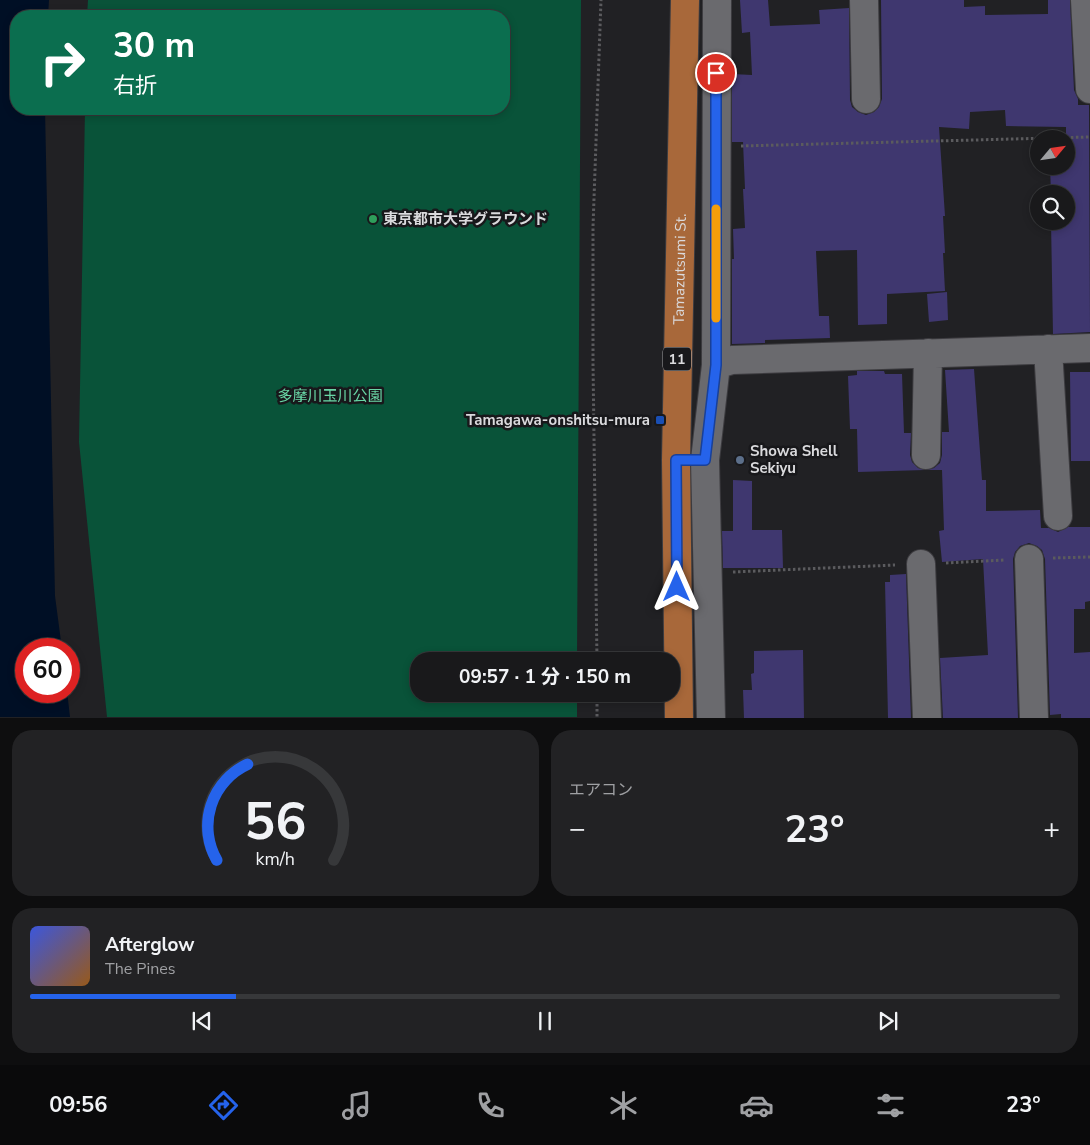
<!DOCTYPE html>
<html lang="ja">
<meta charset="utf-8">
<style>
body{margin:0;font-family:"Nunito Sans","Noto Sans JP",sans-serif;background:#222224;color:#f1f3f6;height:100vh;display:flex;flex-direction:column;font-size:19px;white-space:nowrap}
*{box-sizing:border-box;margin:0}
p{font-size:16px;color:#9fa0a3}
.icon{flex:none;width:28px;height:28px;fill:none;stroke:currentColor;stroke-width:2;stroke-linecap:round;stroke-linejoin:round}
.map{position:relative;height:718px;overflow:hidden}
.side{display:flex;flex-direction:column;gap:12px;padding:12px;background:#0e0e0f;flex:1}
.side>*{flex:none}
.guide{position:absolute;left:10px;top:10px;width:500px;height:105px;border-radius:20px;box-shadow:0 2px 8px #0003,0 0 0 1px #37383a;background:#0b6e4f;color:#fff;overflow:hidden}
.needle{width:32px;rotate:61deg}
.fabs{position:absolute;left:1030px;top:130px;display:grid;gap:10px}
.fabs a{display:grid;place-items:center;width:45px;height:45px;border-radius:50%;background:#19191b;box-shadow:0 2px 8px #0003,0 0 0 1px #37383a;font-size:25px}
.speed{position:absolute;left:15px;top:638px;display:flex;gap:10px;font-size:25px;font-weight:700;text-align:center}
.speed>*{display:grid;place-content:center;width:65px;height:65px;border-radius:50%;background:#19191b;box-shadow:0 2px 8px #0003,0 0 0 1px #37383a;line-height:1}
.speed .limit{border:8px solid #d22;background:#fff;color:#111}
.pin{position:absolute;display:grid;place-items:center;width:42px;height:42px;color:#fff;margin:-21px;border:2px solid #fff;border-radius:50%;box-shadow:0 1px 5px #0007}
.me{position:absolute;width:55px;margin:-28px;rotate:0deg;stroke-linejoin:round;filter:drop-shadow(0 0 4px #0008)}
.turn{display:flex;align-items:center;gap:18px;height:105px;padding:0 20px;font-size:22px}
.turn .icon{width:65px;height:65px;stroke-width:2.5}
.turn b{display:block;font-size:35px;line-height:42px}
.big{font-size:38px;font-weight:700;line-height:1.1}
.side .widget{flex:1;display:flex;flex-direction:column;justify-content:center;gap:8px;min-width:0;padding:0 18px;border-radius:20px;background:#222224}
.side .dial{align-items:center;gap:0}
.dial svg{height:130px;overflow:visible;fill:none;stroke:#37383a;stroke-width:7;stroke-linecap:round;text-anchor:middle}
.dial text{fill:#f1f3f6;stroke:none}
.song{display:flex;align-items:center;gap:15px}
.cover{width:60px;height:60px;border-radius:8px;background:linear-gradient(135deg,hsl(230 70% 55%),hsl(30 70% 35%))}
.played{height:5px;border-radius:2px;background:linear-gradient(90deg,#2563eb 20%,#37383a 20%)}
.keys{display:flex;justify-content:space-around;direction:ltr}
.heat{display:flex;justify-content:space-between;align-items:center;font-size:28px;direction:ltr}
.side .tiles{flex:1;display:grid;gap:12px;grid-template-columns:1fr 1fr}
.widget:last-child{grid-column:span 2}
.trip{position:absolute;left:410px;top:652px;width:270px;height:50px;border-radius:20px;background:#19191b;box-shadow:0 2px 8px #0003,0 0 0 1px #37383a;font-weight:700;line-height:50px;text-align:center}
.tab-bar{display:flex;height:80px;justify-content:space-around;align-items:center;background:#0a0a0b;color:#9fa0a3}
.tab-bar .icon{width:35px;height:35px}
.tab-bar .on{color:#2563eb}
.tab-bar b{font-size:22px;color:#f1f3f6}
.map>svg:first-child{display:block}
.green{fill:#095339}
.water{fill:#000f25}
.building{fill:#3f376f}
.lines{fill:none;stroke-linecap:round;stroke-linejoin:round}
.minor-casing{stroke:#3d3c40;stroke-width:30}
.major-casing{stroke:#3d3c40;stroke-width:30}
.path{stroke:#5b5b5e;stroke-width:3;stroke-dasharray:2.5 2.5;stroke-linecap:butt}
.minor{stroke:#6a6a6e;stroke-width:28}
.major{stroke:#a8683a;stroke-width:28}
.route-casing{stroke:#184099;stroke-width:12}
.route{stroke:#2563eb;stroke-width:9}
.slow{stroke:#f59e0b;stroke-width:9}
.leisure-dot{fill:#2e9e5b;stroke:#18181b;stroke-width:2}
.transit-dot{fill:#1a4fb4;stroke:#18181b;stroke-width:2}
.service-dot{fill:#5c6f8a;stroke:#18181b;stroke-width:2}
.labels{text-anchor:middle;dominant-baseline:central;stroke-width:5;stroke-linejoin:round;paint-order:stroke}
.shield{fill:#18181b;stroke:#a0a0a3;stroke-width:1}
.shield-label{font-size:14px;font-weight:bold;fill:#dadadd}
.poi-label{font-size:15px;font-weight:bold;fill:#dadadd;stroke:#18181b;text-anchor:start}
.street-label{font-size:15px;fill:#dadadd;stroke:#18181b}
.park-label{font-size:15px;fill:#69d7a6;stroke:#18181b}
</style>
<div class="map">
<svg width="1090" height="718" viewBox="0 0 1090 718">
<rect width="100%" height="100%" fill="#212124"/>
<path class="green" d="M 88,0 L 581,0 L 577,661 L 419,661 L 419,694 L 577,694 L 577,717 L 107,717 L 79,442 L 85,109 L 504,109 L 504,16 L 87,16 Z"/>
<path class="water" d="M 0,0 L 49,0 L 48,16 L 16,16 L 16,109 L 45,109 L 55,596 L 62,649 L 26,649 L 26,691 L 67,691 L 70,717 L 0,717 Z"/>
<path class="building" d="M 740,0 L 768,0 L 770,26 L 820,24 L 819,10 L 849,8 L 850,100 L 852,107 L 858,112 L 866,115 L 874,112 L 879,107 L 882,99 L 881,0 L 964,0 L 964,7 L 985,6 L 985,15 L 1048,14 L 1048,0 L 1070,0 L 1074,90 L 1078,99 L 1078,105 L 1089,105 L 1090,332 L 1053,334 L 1051,221 L 1066,221 L 1066,194 L 1051,194 L 1050,166 L 1066,166 L 1066,127 L 1006,126 L 1005,110 L 970,112 L 969,129 L 939,127 L 945,216 L 943,216 L 945,253 L 943,253 L 945,291 L 887,294 L 887,324 L 858,325 L 857,250 L 816,251 L 819,316 L 829,316 L 830,338 L 765,340 L 765,343 L 732,344 L 732,259 L 734,259 L 733,229 L 745,228 L 743,189 L 745,189 L 743,142 L 732,142 L 732,74 L 752,75 L 750,32 L 742,33 Z
M 947,292 L 948,320 L 929,322 L 927,294 Z
M 974,369 L 982,480 L 986,480 L 986,511 L 1040,510 L 1041,528 L 1049,528 L 1058,532 L 1068,527 L 1090,527 L 1090,601 L 1085,602 L 1085,609 L 1074,609 L 1074,653 L 1090,652 L 1090,718 L 1061,718 L 1061,714 L 1050,715 L 1045,559 L 1042,550 L 1037,546 L 1029,543 L 1020,546 L 1015,552 L 1013,559 L 1018,718 L 943,718 L 940,658 L 988,655 L 983,559 L 942,562 L 939,531 L 944,530 L 942,470 L 927,470 L 934,468 L 940,463 L 942,455 L 942,432 L 949,432 L 945,370 Z
M 857,371 L 884,371 L 885,374 L 902,374 L 904,433 L 911,433 L 910,455 L 912,462 L 918,468 L 925,470 L 858,472 L 857,429 L 850,429 L 848,376 L 857,375 Z
M 1070,372 L 1090,372 L 1090,461 L 1071,461 Z
M 733,480 L 752,481 L 752,530 L 782,530 L 783,568 L 723,568 L 722,531 L 733,531 Z
M 906,574 L 911,718 L 888,718 L 885,582 L 890,582 L 890,575 Z
M 803,650 L 804,718 L 744,718 L 743,690 L 752,690 L 751,674 L 754,673 L 754,651 Z"/>
<g class="lines">
<g class="minor-casing">
<path id="minor" d="M 864,0 L 866,99
M 1085,0 L 1090,89
M 1048,349 L 1058,516
M 716,365 L 732,360 L 1090,348
M 926,455 L 928,353
M 1029,559 L 1034,718
M 921,564 L 927,718
M 711,718 L 705,460 L 716,365 L 717,0"/>
</g>
<g class="major-casing">
<g id="major">
<path id="s1" d="M 679,718 L 676,460 L 685,0"/>
</g>
</g>
<path class="path" d="M 741,146 L 1090,137
M 1053,558 L 1090,557
M 946,563 L 1004,560
M 733,572 L 895,565
M 597,661 L 593,363 L 593,227 L 601,0
M 597,694 L 597,718"/>
<use href="#minor" class="minor"/>
<use href="#major" class="major"/>
</g>
<g class="lines">
<g class="route-casing">
<path id="route" d="M 677,587 L 676,460 L 705,460 L 716,365 L 716,73"/>
</g>
<use href="#route" class="route"/>
<path class="slow" d="M 716,318 L 716,209"/>
</g>
<circle class="leisure-dot" cx="373" cy="219" r="5"/>
<rect class="transit-dot" x="655" y="415" width="10" height="10" rx="2.5"/>
<circle class="service-dot" cx="740" cy="460" r="5"/>
<g class="labels">
<rect class="shield" x="663" y="347.5" width="28" height="23" rx="4"/>
<g class="shield-label">
<text x="677" y="359">11</text>
</g>
<g class="poi-label">
<text x="383" y="219">東京都市大学グラウンド</text>
<text x="650" y="420" text-anchor="end">Tamagawa-onshitsu-mura</text>
<text x="750" y="451">Showa Shell<tspan x="750" dy="17">Sekiyu</tspan></text>
</g>
<g class="street-label">
<text stroke="none"><textPath href="#s1" startOffset="449">Tamazutsumi St.</textPath></text>
</g>
<g class="park-label">
<text x="330" y="396">多摩川玉川公園</text>
</g>
</g>
</svg>
<div class="fabs">
<a><svg class="needle" viewBox="-14 -14 28 28"><path d="M0-13l5 13h-10z" fill="#e53935"/><path d="M0 13l5-13h-10z" fill="#9fa0a3"/></svg></a>
<a><svg class="icon" aria-label="search" viewBox="0 0 24 24"><circle cx="10" cy="10" r="6"/><path d="M15 15l6 6"/></svg></a>
</div>
<div class="speed"><div class="limit">60</div></div>
<div class="pin" style="left:716px;top:73px;background:#d93025"><svg class="icon" aria-label="arrive" viewBox="0 0 24 24"><path d="M6 21V4h12l-3 4 3 4H6"/></svg></div>
<svg class="me" style="left:677px;top:587px" viewBox="-20 -20 40 40"><path d="M0-17L14 15 0 8-14 15z" fill="#2563eb" stroke="#fff" stroke-width="4"/></svg>
<div class="trip">09:57 · 1 分 · 150 m</div>
<div class="guide">
<div class="turn"><svg class="icon" aria-label="right" viewBox="0 0 24 24"><path d="M7 20v-9h11M14 6l5 5-5 5"/></svg><div><b>30 m</b>右折</div></div>
</div>
</div>
<section class="side">
<div class="tiles">
<div class="widget dial"><svg viewBox="0 0 100 80">
<path d="M14 69A42 42 0 1 1 86 69"/>
<path d="M14 69A42 42 0 0 1 33 10" stroke="#2563eb"/>
<text x="50" y="56" font-size="32" font-weight="700">56</text>
<text x="50" y="72" font-size="11">km/h</text>
</svg></div>
<div class="widget"><p>エアコン</p>
<div class="heat"><a>−</a><b class="big">23°</b><a>+</a></div>
</div>
<div class="widget">
<div class="song"><i class="cover"></i><div><b>Afterglow</b><p>The Pines</p></div></div>
<div class="played"></div>
<div class="keys"><svg class="icon" aria-label="previous" viewBox="0 0 24 24"><path d="M18 5L8 12l10 7zM5 5v14"/></svg><svg class="icon" aria-label="pause" viewBox="0 0 24 24"><path d="M8 5v14M16 5v14"/></svg><svg class="icon" aria-label="next" viewBox="0 0 24 24"><path d="M6 5l10 7-10 7zM19 5v14"/></svg></div>
</div>
</div>
</section>
<nav class="tab-bar">
<b>09:56</b>
<svg class="icon on" aria-label="directions" viewBox="0 0 24 24"><path d="M12 3l9 9-9 9-9-9zM9 14v-3h6M13 9l2 2-2 2"/></svg>
<svg class="icon" aria-label="music" viewBox="0 0 24 24"><path d="M9 18V5l10-2v13"/><circle cx="6" cy="18" r="3"/><circle cx="16" cy="16" r="3"/></svg>
<svg class="icon" aria-label="phone" viewBox="0 0 24 24"><path d="M5 4h4l2 5-3 2q2 4 5 5l2-3 5 2v4C11 20 4 13 5 4z"/></svg>
<svg class="icon" aria-label="climate" viewBox="0 0 24 24"><path d="M12 3v18M4 7l16 10M4 17L20 7"/></svg>
<svg class="icon" aria-label="car" viewBox="0 0 24 24"><path d="M5 17H2v-5l4-1 3-4h7l3 4 3 1v5h-3M9 17h6M6 11h13"/><circle cx="7" cy="17" r="2"/><circle cx="17" cy="17" r="2"/></svg>
<svg class="icon" aria-label="filters" viewBox="0 0 24 24"><path d="M4 7h16M4 17h16"/><circle cx="9" cy="7" r="2"/><circle cx="15" cy="17" r="2"/></svg>
<b>23°</b>
</nav>
